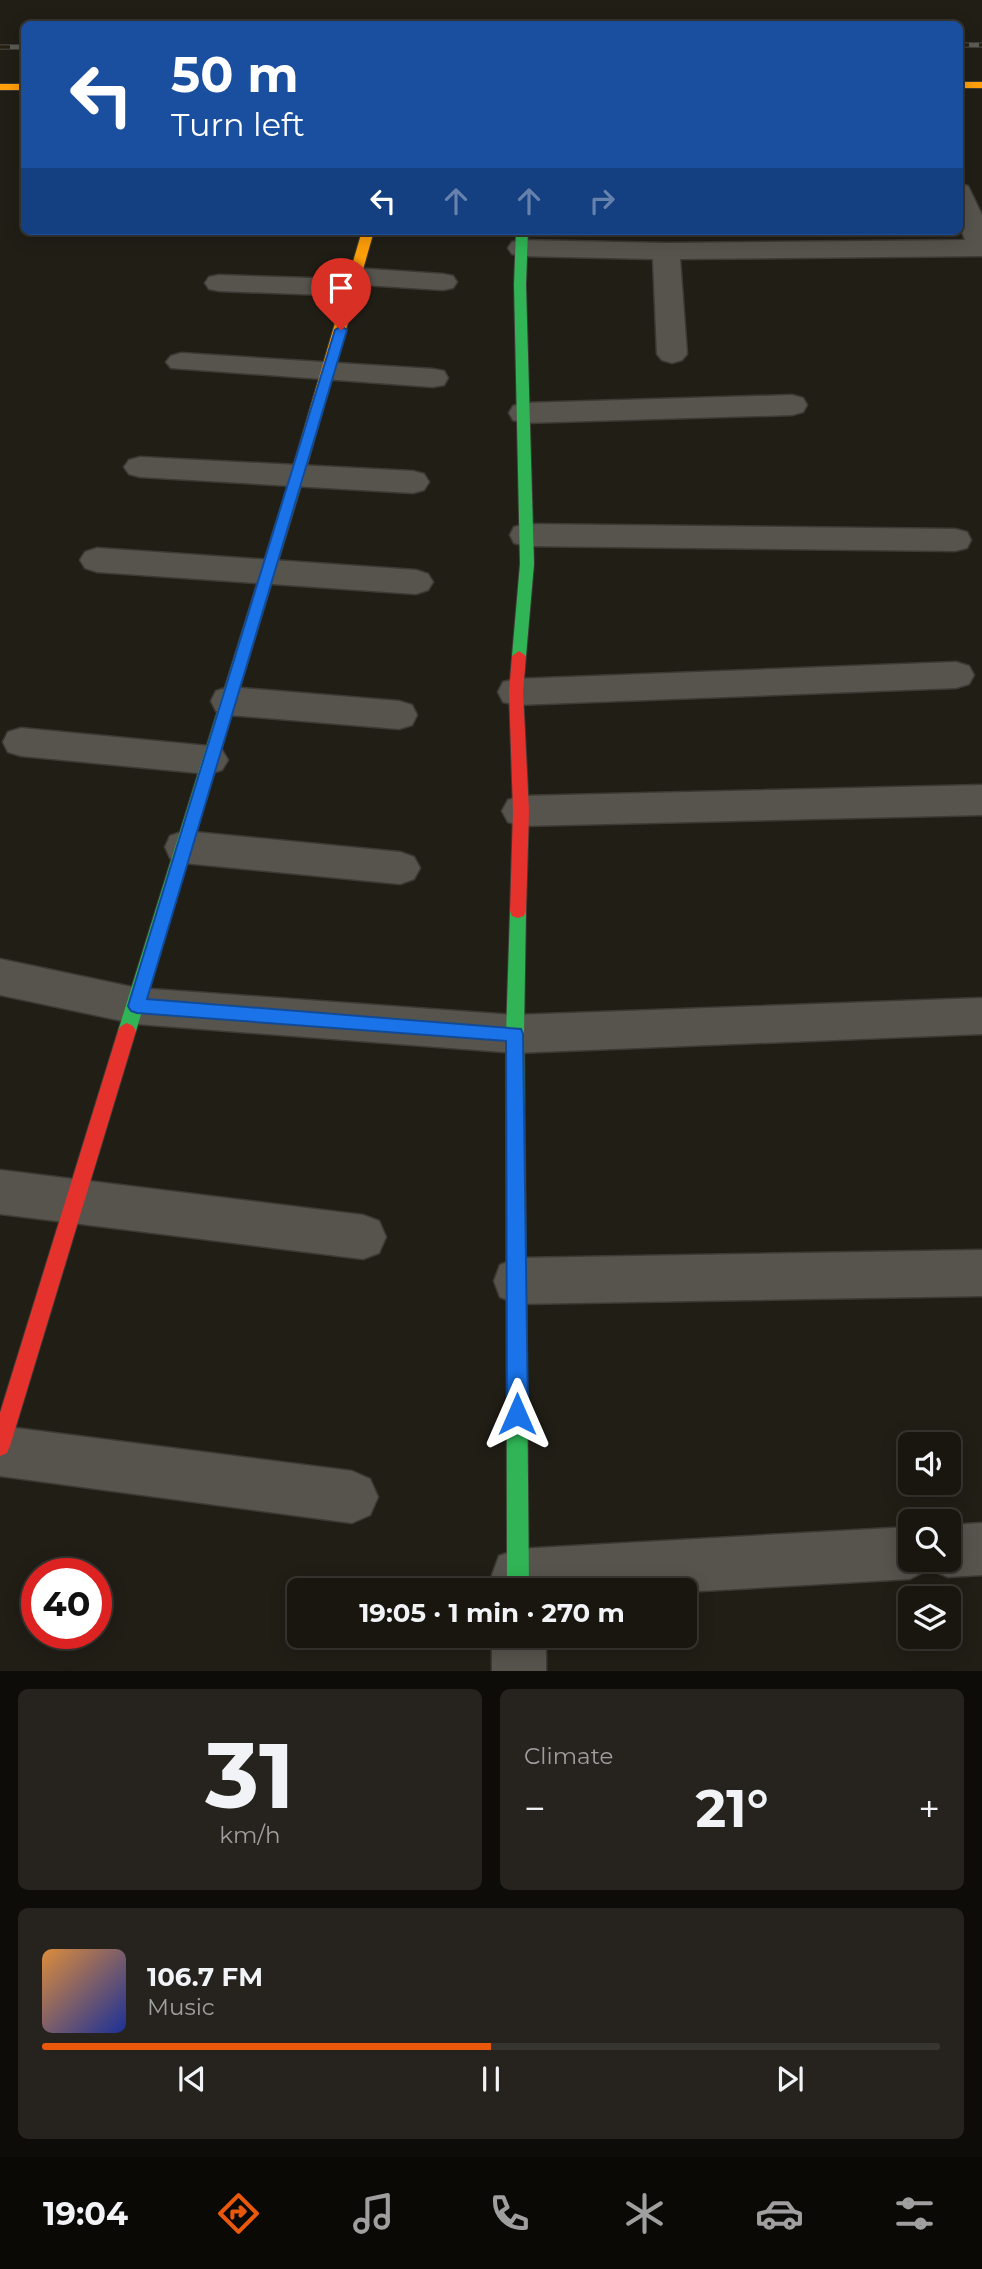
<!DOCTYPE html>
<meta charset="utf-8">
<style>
body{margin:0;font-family:Montserrat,sans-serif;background:#26231e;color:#f1f3f6;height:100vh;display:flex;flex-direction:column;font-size:26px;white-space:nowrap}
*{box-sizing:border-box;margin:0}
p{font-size:23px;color:#9f9f9f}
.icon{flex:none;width:38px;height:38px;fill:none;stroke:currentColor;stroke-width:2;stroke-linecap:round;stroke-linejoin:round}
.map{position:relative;height:1671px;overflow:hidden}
.panel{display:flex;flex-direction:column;gap:18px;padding:18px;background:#0e0c09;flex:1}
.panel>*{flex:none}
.banner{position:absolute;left:21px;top:21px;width:942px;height:214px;border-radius:10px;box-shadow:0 4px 18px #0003,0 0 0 2px #373530;background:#1a4fa0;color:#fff;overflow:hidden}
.fabs{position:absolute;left:898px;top:1432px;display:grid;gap:14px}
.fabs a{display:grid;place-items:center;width:63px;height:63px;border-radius:10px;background:#191610;box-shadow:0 4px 18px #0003,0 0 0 2px #373530;font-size:35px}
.speed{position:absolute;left:21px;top:1558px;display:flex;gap:14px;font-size:35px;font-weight:700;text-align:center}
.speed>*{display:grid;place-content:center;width:91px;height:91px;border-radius:50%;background:#191610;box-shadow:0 4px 18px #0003,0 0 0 2px #373530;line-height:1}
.speed .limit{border:10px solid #d22;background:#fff;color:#111}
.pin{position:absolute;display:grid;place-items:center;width:60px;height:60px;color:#fff;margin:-72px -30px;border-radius:50% 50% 50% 0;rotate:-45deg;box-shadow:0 0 7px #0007}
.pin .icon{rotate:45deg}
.me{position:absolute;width:77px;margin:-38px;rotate:0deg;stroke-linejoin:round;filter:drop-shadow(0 0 5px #0008)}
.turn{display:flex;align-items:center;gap:24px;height:147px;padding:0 35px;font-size:32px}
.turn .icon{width:91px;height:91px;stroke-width:2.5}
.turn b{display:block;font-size:49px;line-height:60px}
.lanes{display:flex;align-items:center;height:66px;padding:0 35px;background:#0003;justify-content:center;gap:35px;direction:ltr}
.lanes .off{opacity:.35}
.big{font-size:52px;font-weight:700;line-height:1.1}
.panel .widget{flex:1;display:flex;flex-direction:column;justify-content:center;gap:10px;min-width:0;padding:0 24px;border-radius:10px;background:#26231e}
.panel .dial{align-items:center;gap:0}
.dial b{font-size:91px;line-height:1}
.song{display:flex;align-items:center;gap:21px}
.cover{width:84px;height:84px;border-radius:10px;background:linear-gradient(135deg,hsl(30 70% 55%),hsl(230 70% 35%))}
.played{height:7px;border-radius:4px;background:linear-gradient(90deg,#ea580c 50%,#373530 50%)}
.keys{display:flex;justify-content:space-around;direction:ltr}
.heat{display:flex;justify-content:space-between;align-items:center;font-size:38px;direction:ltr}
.panel .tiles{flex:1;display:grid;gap:18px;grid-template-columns:1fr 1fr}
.widget:last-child{grid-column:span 2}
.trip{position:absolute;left:287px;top:1578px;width:410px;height:70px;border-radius:10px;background:#191610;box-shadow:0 4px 18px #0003,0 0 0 2px #373530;font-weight:700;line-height:70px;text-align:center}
.menu{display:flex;height:112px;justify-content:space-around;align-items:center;background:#0a0906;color:#9f9f9f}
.menu .icon{width:49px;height:49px}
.menu .current{color:#ea580c}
.menu b{font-size:32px;color:#f1f3f6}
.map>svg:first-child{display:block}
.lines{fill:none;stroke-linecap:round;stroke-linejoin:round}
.street-casing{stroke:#3d3a35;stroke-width:3}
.fast-casing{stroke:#3d3a35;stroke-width:2}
.slow-casing{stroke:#3d3a35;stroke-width:2}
.jam-casing{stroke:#3d3a35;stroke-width:2}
.street{fill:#57544e;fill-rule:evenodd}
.fast{fill:#30b455;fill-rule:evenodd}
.slow{fill:#ff9f0a;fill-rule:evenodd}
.jam{fill:#e5322d;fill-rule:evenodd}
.rail-casing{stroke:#5d5b56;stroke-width:5}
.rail{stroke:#252012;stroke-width:3.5;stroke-dasharray:10;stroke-linecap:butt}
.route{fill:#1a73e8;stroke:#114b97;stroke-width:2}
</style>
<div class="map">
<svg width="982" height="1671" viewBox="0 0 982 1671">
<rect width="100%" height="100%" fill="#211e16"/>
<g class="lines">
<g class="street-casing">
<path id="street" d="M959,184L968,186L982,215V256L680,259L687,354L682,360L672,363L662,360L657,354L653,259L522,256L512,254L508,248L512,242L522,240L666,243L965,240L959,224Z
M355,268L443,274L453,276L457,282L453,288L443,290L364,285L366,288L362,294L352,296L219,291L209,289L205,283L209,277L219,275L343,279L341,276L345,270Z
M181,353L433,369L444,371L448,378L444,385L433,387L171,368L166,362L171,356Z
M792,395L803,398L807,405L803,412L792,415L524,423L513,420L509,413L513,406L524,403Z
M140,457L413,471L424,474L429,482L424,490L413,493L140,477L129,474L124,467L129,460Z
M526,524L955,529L967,532L971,540L967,548L955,551L526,546L514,543L510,535L514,527Z
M97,548L416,570L428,574L433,582L428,590L416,594L97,572L85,568L80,560L85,552Z
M956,662L969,666L974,675L969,684L956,688L516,705L503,702L498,692L503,682L516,679Z
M229,687L399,701L412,705L417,715L412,725L399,729L229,715L216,711L211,701L216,691Z
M21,728L209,746L222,750L228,760L222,770L209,774L21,756L8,752L3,742L8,732Z
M982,785V815L521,826L508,822L502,811L508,800L521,796Z
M184,831L400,852L414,857L420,868L414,879L400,884L184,863L170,858L165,847L170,836Z
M0,959L137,988L515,1015L982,998V1034L515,1053L137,1024L0,995Z
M0,1170L363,1215L379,1221L386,1237L379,1253L363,1259L0,1214Z
M982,1250V1296L517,1304L500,1297L494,1281L500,1265L517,1258Z
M0,1426L352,1471L370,1479L378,1497L370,1515L352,1523L0,1476Z
M982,1523V1575L948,1577L929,1569L910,1579L684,1592L498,1591L492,1575L499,1556L518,1549L910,1527V1559H948V1525Z
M492,1636H546V1671H492Z"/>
</g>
<g class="fast-casing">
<path id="fast" d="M516,231H528L526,285L534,564L526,656L519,661L512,656L520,564L514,285Z
M296,476L303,480L136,1031L133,1036L127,1039L121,1036L118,1031L289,480Z
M518,904L524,906L526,911L524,1034L529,1591H507L506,1034L510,911L512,906Z"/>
</g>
<g class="slow-casing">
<path id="slow" d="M959,82H982V88H959Z
M0,84H24V90H0Z
M362,231H374L303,480L296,484L289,480Z"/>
</g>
<g class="jam-casing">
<path id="jam" d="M519,651L526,656L523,692L529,811L526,911L524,916L518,918L512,916L510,911L513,811L509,692L512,656Z
M127,1023L133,1026L136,1031L10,1446L7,1453L0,1456V1413L118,1031L121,1026Z"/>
</g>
<use href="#street" class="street"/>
<use href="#fast" class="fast"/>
<use href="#slow" class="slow"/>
<use href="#jam" class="jam"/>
<g class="rail-casing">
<path id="rail" d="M959,45H982
M0,47H24"/>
</g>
<use href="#rail" class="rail"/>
</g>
<path class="route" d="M341,326L347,330L147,999L521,1029L523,1034L528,1414L525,1422L517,1425L510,1422L507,1414L506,1041L137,1013L131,1011L128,1006L335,330Z"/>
</svg>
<div class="fabs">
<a><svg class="icon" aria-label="sound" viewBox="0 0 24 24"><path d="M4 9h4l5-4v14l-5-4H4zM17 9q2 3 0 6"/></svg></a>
<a><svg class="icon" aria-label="search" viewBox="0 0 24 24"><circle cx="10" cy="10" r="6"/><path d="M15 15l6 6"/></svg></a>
<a><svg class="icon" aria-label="layers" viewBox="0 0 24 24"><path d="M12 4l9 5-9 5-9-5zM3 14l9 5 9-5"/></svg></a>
</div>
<div class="speed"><div class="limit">40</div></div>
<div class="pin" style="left:341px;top:330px;background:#d93025"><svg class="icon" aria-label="arrive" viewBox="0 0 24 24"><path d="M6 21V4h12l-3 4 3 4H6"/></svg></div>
<svg class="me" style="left:517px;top:1414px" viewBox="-20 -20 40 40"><path d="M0-17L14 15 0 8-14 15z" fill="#1a73e8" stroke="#fff" stroke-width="4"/></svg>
<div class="trip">19:05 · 1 min · 270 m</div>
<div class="banner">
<div class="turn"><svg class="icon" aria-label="left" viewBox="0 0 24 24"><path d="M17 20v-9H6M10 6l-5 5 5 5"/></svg><div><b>50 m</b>Turn left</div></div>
<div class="lanes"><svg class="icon" aria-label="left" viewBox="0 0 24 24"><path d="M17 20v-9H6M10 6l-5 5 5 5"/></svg><svg class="icon off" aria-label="ahead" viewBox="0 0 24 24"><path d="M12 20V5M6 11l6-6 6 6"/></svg><svg class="icon off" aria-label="ahead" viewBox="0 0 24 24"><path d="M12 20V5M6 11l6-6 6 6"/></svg><svg class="icon off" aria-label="right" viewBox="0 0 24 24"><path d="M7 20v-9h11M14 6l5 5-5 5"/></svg></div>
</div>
</div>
<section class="panel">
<div class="tiles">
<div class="widget dial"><b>31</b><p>km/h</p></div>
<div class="widget"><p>Climate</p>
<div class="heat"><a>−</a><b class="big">21°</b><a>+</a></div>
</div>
<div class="widget">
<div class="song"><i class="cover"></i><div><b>106.7 FM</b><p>Music</p></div></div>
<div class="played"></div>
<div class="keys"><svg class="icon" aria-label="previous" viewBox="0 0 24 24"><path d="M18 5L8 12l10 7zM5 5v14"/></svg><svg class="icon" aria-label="pause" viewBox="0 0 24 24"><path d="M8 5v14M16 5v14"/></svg><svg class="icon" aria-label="next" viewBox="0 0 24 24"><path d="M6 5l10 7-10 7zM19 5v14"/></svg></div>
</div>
</div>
</section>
<nav class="menu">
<b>19:04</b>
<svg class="icon current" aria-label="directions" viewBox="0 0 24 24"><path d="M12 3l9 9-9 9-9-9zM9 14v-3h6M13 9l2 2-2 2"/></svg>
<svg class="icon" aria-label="music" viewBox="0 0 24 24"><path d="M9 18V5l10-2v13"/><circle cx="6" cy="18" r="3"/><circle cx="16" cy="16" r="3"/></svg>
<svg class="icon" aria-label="phone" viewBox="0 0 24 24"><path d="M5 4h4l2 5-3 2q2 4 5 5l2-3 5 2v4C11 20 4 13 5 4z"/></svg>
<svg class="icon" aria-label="climate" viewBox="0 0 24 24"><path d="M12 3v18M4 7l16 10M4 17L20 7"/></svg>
<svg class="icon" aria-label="car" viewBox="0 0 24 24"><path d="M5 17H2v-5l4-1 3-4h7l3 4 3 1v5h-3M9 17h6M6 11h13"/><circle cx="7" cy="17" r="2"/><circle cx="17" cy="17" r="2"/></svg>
<svg class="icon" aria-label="filters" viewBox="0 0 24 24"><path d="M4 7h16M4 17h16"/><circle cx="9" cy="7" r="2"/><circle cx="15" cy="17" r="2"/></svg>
</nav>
